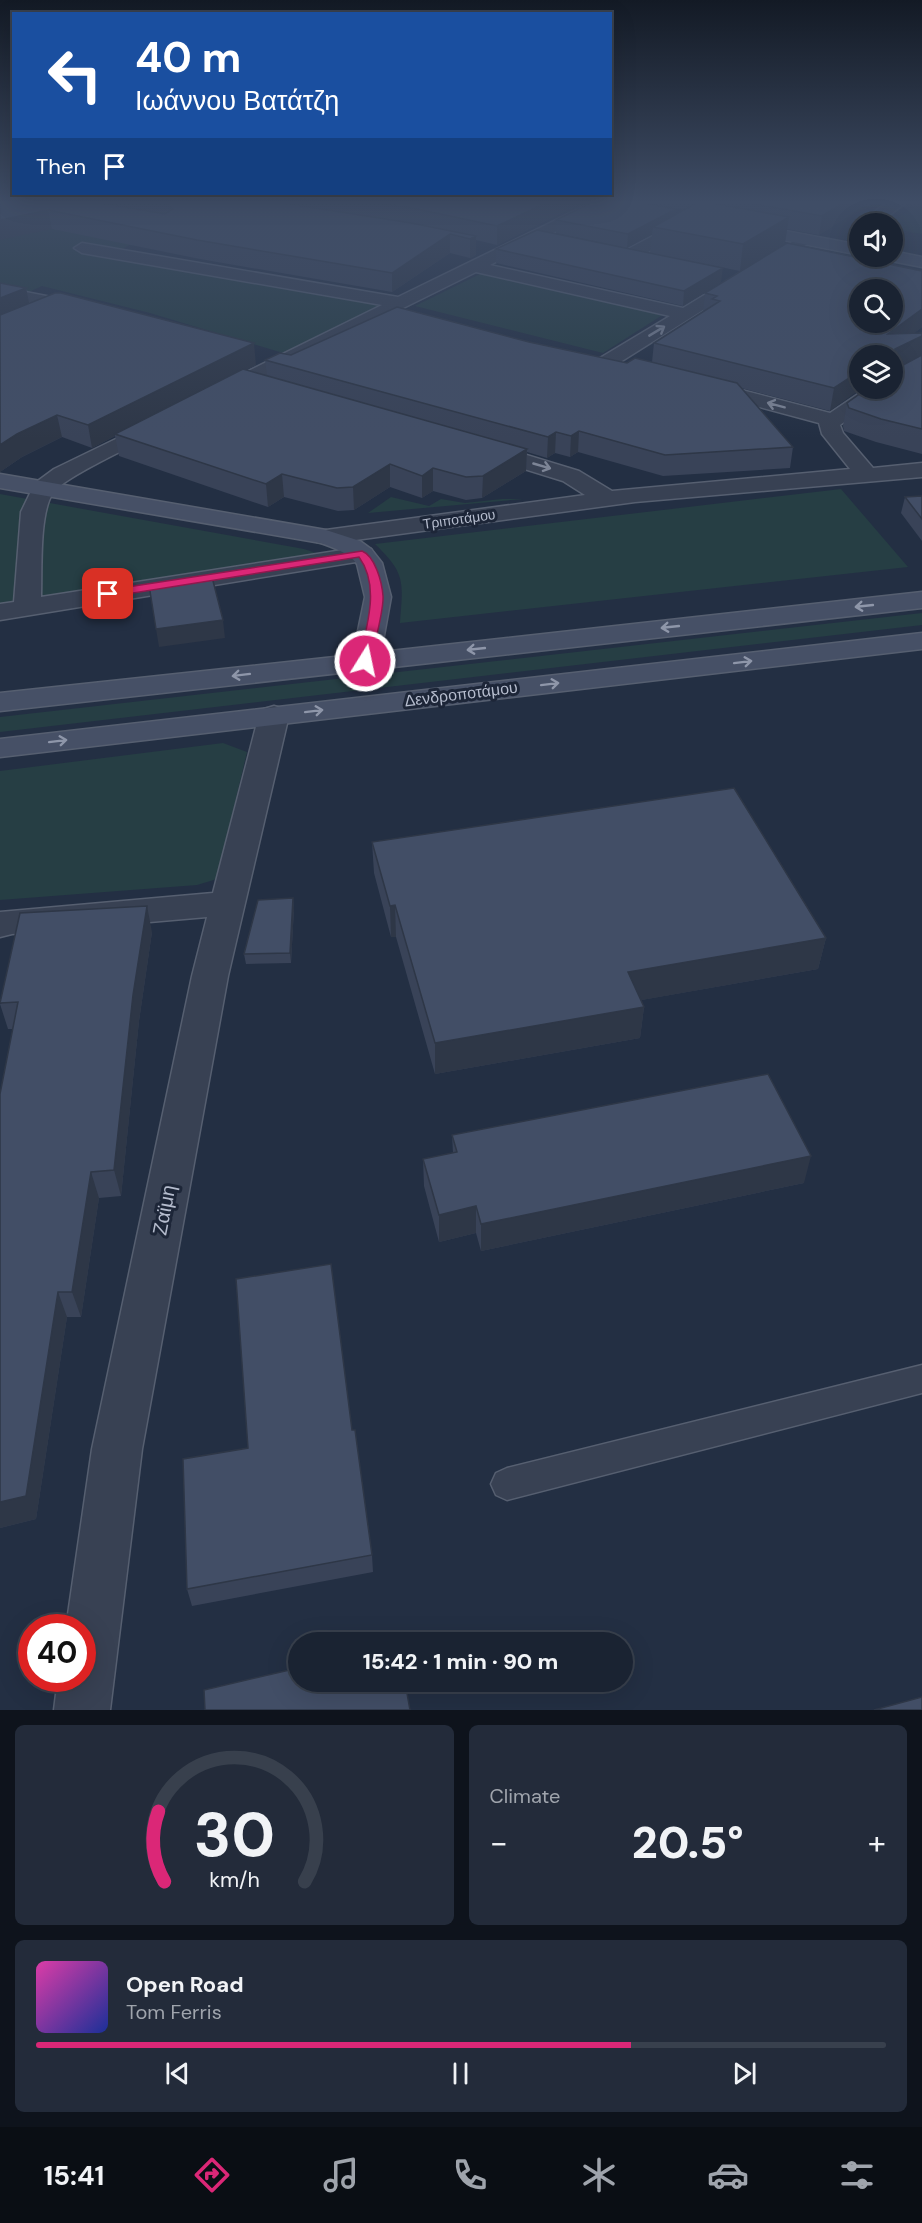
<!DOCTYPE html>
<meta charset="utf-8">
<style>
body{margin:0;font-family:"DM Sans",sans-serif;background:#232b3a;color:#f1f3f6;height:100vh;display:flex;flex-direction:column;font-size:22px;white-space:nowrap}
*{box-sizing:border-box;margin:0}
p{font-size:20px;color:#9fa4ac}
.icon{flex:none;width:33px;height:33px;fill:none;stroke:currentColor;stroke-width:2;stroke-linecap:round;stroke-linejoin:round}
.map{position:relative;height:1710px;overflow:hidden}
.side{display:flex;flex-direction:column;gap:15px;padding:15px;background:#0e131c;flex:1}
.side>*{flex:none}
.hud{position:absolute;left:12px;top:12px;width:600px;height:183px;border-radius:0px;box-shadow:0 6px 24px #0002,0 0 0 2px #38404d;background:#1a4fa0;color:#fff;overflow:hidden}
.controls{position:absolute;left:849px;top:213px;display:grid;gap:12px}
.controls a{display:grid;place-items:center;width:54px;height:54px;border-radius:50%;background:#1a2332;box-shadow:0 6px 24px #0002,0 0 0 2px #38404d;font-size:30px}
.speed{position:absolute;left:18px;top:1614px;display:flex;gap:12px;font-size:30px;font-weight:700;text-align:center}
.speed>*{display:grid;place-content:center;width:78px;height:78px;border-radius:50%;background:#1a2332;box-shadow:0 6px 24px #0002,0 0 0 2px #38404d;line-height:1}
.speed .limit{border:9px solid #d22;background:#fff;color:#111}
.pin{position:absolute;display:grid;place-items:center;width:51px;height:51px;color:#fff;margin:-26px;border-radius:12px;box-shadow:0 3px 9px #0006}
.me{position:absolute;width:66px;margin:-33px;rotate:10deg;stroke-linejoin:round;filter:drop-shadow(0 0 4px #0008)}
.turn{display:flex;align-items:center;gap:21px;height:126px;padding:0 24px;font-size:27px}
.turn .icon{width:78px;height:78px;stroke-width:2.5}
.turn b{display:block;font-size:42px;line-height:51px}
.then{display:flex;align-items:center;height:57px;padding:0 24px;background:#0003;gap:12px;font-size:22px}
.big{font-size:45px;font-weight:800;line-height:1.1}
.side .widget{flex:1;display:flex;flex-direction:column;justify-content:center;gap:9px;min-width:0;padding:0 21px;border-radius:9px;background:#232b3a}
.side .dial{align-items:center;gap:0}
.dial svg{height:156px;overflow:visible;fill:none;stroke:#38404d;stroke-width:7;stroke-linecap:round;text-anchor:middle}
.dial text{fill:#f1f3f6;stroke:none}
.song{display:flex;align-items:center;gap:18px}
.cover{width:72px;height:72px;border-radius:9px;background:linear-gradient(135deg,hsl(320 70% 55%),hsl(230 70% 35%))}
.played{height:6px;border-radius:3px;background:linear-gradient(90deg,#db2777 70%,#38404d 70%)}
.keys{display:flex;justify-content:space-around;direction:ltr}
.heat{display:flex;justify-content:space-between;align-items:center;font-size:33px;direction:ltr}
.side .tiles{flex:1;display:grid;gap:15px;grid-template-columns:1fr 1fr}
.widget:last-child{grid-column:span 2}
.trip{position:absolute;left:288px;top:1632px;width:345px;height:60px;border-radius:30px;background:#1a2332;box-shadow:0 6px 24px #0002,0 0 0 2px #38404d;font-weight:800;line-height:60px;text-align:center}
.tab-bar{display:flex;height:96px;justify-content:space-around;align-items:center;background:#0a0e14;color:#9fa4ac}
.tab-bar .icon{width:42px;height:42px}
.tab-bar .selected{color:#db2777}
.tab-bar b{font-size:27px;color:#f1f3f6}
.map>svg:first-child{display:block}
.green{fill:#263e44}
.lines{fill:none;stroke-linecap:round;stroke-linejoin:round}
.lane-casing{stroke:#565f70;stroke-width:3}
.street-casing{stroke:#565f70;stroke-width:3}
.secondary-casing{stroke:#565f70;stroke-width:3}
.lane{fill:#384153;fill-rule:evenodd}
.street{fill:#384153;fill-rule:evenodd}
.secondary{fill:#465066;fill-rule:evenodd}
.wall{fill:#394358}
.shaded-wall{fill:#2e3747}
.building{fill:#424e66;stroke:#2e3747;stroke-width:1.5;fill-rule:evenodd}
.oneway{stroke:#7d8596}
.oneway2{stroke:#8e96a9}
.route{fill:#db2777;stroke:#8e194d;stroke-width:1.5}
.labels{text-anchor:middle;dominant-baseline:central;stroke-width:6;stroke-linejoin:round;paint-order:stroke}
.far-street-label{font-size:14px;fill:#b5bccd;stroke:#1d2638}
.street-label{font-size:16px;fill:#b5bccd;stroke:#1d2638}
.near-street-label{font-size:20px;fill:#b5bccd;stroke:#1d2638}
</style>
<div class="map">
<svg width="922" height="1710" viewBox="0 0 922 1710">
<rect width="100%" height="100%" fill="#232f43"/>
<path class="green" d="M922,200V234L893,229L892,224H890Z
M76,220L148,235L111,255L385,304L283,353L150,313L42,286L29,292L0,286V239Z
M482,273L664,314L603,353L415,306Z
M841,489L908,567L400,623C403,581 406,574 375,544Z
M0,494L304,549L319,554L0,607Z
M391,497L429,506L441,499L465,503L502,499H523L368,513Z
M922,613V625L0,732V717Z
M223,743L247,752L217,879L197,885L0,900V771Z"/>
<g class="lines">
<g class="lane-casing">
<path id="lane" d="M922,1365V1393L507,1500L496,1495L491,1484L496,1473L507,1468Z"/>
</g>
<g class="street-casing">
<path id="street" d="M597,200L602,202L605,205L602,208L490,265L683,308L800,237L806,235L814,240L614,366H600L597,362L600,358L670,316L476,272L219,399L212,397L209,393L212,389L382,305L82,253L74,248L82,243L398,297Z
M891,200H909L878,224L860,225L861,221Z
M691,216L699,221L697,224L636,259H624L622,255L624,251Z
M0,287L82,303L88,304L91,308L88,312L82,313L0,297Z
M707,381L830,413L867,388H892L840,425L843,433L873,468L922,463V477L635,502L326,544L317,542L314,537L317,532L326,530L585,495L563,481L476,454L473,449L476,444L484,442L579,471L612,491L850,469L822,434L819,423L700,391L697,387L700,383Z
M157,419L165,420L168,425L165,430C144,440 62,478 53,493C39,513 42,571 41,597L362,547L371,549L374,554L371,559L362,561L0,620V604L14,602L21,512L35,483L54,469Z
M274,706L284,709L289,715L228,976L142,1449L110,1710H54L58,1678H82V1628H66L92,1449L192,976L207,917L12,934L0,937V912L213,893L259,715L264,709Z"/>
</g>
<g class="secondary-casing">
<path id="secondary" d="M743,223L860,245V255L737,231L735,228L737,225Z
M892,251L922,257V267L886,260L884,256H892Z
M0,474L326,530L360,541L371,549L382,563L391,597L381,652L922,592V608L0,711V693L353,655L365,597L357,564C348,552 334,548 321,543L0,488Z
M922,633V649L0,757V739Z"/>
</g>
<use href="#lane" class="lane"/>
<use href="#street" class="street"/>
<use href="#secondary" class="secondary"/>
</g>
<path class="wall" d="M0,200L88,201V200H587L497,245L476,240V255L470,258L450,253L392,292L200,259L52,229Z
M634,200H880L869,207L864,206L819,235L787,229L785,243L740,271L650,253L652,234L627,248L556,233V220L675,214L684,210Z
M908,200H922V207L907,204Z
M496,249L721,282L683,306L496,263Z
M922,271V327L914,333L922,355L893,370V371L922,355V454L876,442L844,431L843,426L847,403L892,388V356H860L830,411L741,388L793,447L790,468L663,476L578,452L570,457L555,453L547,458L527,452L526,471L482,498L466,500L433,491L422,498L390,487L354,510L338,511L284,497L268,507L119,456L115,436L92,448L62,437L22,457L0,472V283L26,288L29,303L256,365L245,370L267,376L265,360L291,355L529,342L627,363L652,362L654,343L703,311L705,293Z
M922,496V541L901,513L905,497Z
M372,842L826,938L818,969L641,1000L644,1007L640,1038L435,1074L396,937H391L374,873Z
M293,898L294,908L291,963L246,964L244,954Z
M152,932L139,1021L121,1196L99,1198L81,1317H67L36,1519L0,1528V1094L13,1029H8L0,1004Z
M452,1135L804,1183L481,1251L476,1233L439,1242L424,1186L423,1159L453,1153Z
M352,1430L372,1555L373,1572L192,1606L187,1589Z"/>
<path class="shaded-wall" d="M552,200H587L497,245V226Z
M848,200H865L864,206L819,235L822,216Z
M871,200H880L869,207Z
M676,209L675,222L653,227L652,234L627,248L628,234Z
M48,210L52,229L0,240V220Z
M789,217L785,243L740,271L743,244Z
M450,234V253L392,292V273Z
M476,236V255L470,258V239Z
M723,268L721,282L683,306L684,291Z
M26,288L30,308L0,321V298Z
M922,309V327L884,356L888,334Z
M922,336V355L893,370L895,349Z
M254,343L256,365L117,435L115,434V436L92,448L88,425Z
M860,371V388H862L830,411L834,388Z
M57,415L62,437L22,457L0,472V445L17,434Z
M579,431L578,452L570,457L571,436Z
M556,432L555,453L547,458L548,437Z
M527,449L526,471L482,498L483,476Z
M390,464V487L354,510L353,487Z
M433,468V491L422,498V476Z
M282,474L284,497L268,507L266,484Z
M223,620L225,638L159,647L156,629Z
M293,898L294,908L291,963L290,953Z
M395,905L396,937H391L390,906Z
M147,906L152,932L139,1021L121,1196L114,1170L133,995Z
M826,938L818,969L625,1003L628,972Z
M644,1007L640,1038L435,1074V1043Z
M811,1156L804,1183L481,1251V1224Z
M91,1172L99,1198L81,1317L72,1292Z
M476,1206V1233L439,1242V1215Z
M58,1292L67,1317L36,1519L0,1528V1502Z"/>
<path class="building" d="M0,200H84L165,214L173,209L166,204L144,200H264L411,223L476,236L470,239L450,234L392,273L197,240L48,210L0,220Z
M356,200H552L497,226L412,208Z
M597,200H626L676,209L628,234L556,220Z
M732,200H848L822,216Z
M700,201L789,217L743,244L653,227Z
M537,230L723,268L684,291L496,249Z
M787,243L922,271V309L888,334L922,333V336L895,349L894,364H892V356H860V371L834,388L654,343L720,301L712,299L717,296L705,293ZM860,290H892V322H860Z
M0,283L26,288L0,298Z
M55,293H61L254,343L88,425L57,415L17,434L0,445V315Z
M397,307L529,342L627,363L635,358L737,383L793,447L665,455L579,431L571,436L556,432L548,437L265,360L280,353L291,355Z
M922,355V429L881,419L849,408L847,403L868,388H892V371Z
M243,369L527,449L483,476L466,477L433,468L422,476L390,464L353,487L337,488L282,474L266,484L115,434Z
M922,496V519L905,497Z
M212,577L223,620L156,629L149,585Z
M734,788L826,938L628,972L644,1007L435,1043L395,905L390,906L372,842Z
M293,898L290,953L244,954L258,900Z
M147,906L133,995L114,1170L91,1172L72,1292H58L26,1496L0,1502V1094L18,1002L0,1003L20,913Z
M768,1074L811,1156L481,1224L476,1206L439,1215L423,1159L457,1152L452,1135Z
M331,1264L352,1430H355L372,1555L187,1589L183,1459L248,1448L236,1279Z
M298,1668V1682H405L410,1710H205L204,1690Z
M922,1697V1710H874Z"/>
<defs><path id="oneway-shaft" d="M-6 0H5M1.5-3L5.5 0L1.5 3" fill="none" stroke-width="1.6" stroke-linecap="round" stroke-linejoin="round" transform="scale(1.5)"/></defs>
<g class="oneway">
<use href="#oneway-shaft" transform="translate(657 331) rotate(-31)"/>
<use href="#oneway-shaft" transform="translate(776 405) rotate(-165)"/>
<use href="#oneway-shaft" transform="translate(542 466) rotate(16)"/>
</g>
<g class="oneway2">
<use href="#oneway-shaft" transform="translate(864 606) rotate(174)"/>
<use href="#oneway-shaft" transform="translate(670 627) rotate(174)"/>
<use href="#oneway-shaft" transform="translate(476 649) rotate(174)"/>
<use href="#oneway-shaft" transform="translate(743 662) rotate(-7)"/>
<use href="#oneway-shaft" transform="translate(241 675) rotate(173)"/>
<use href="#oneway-shaft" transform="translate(550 684) rotate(-7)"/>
<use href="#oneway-shaft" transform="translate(314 711) rotate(-7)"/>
<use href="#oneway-shaft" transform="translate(58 741) rotate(-7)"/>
</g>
<linearGradient id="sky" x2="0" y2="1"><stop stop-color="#131a25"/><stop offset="0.46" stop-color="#3f4d66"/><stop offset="1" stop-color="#3f4d66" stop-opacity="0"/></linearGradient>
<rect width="922" height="439" fill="url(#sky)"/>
<path class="route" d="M362,551C375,556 382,582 383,596C384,611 374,644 371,661L365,664L359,661C366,628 381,587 359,557L108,597L103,594L108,590Z"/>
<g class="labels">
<g class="far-street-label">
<text transform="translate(459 519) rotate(-8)">Τριποτάμου</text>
</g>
<g class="street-label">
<text transform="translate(461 694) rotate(-7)">Δενδροποτάμου</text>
</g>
<g class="near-street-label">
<text transform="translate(164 1210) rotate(-79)">Ζαϊμη</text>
</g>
</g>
</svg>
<div class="controls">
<a><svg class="icon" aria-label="sound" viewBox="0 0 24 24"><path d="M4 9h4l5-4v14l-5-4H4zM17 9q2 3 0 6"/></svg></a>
<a><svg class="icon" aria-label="search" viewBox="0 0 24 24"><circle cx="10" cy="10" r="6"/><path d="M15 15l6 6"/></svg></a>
<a><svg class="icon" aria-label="layers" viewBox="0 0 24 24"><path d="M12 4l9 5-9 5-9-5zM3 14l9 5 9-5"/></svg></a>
</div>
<div class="speed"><div class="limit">40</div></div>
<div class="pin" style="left:108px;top:594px;background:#d93025"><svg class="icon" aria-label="arrive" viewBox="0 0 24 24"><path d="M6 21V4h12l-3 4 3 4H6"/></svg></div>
<svg class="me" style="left:365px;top:661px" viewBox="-20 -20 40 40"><circle r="17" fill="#db2777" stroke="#fff" stroke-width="3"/><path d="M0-11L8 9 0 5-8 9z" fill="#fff"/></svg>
<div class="trip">15:42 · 1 min · 90 m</div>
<div class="hud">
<div class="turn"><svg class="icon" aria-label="left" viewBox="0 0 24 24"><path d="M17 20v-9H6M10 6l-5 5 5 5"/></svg><div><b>40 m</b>Ιωάννου Βατάτζη</div></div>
<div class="then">Then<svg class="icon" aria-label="arrive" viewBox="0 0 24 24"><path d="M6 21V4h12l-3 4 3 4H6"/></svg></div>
</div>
</div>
<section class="side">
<div class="tiles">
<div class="widget dial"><svg viewBox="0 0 100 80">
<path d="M14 69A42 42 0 1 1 86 69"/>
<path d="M14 69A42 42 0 0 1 11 33" stroke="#db2777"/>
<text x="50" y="56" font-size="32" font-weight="700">30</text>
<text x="50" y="72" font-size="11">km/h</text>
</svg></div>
<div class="widget"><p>Climate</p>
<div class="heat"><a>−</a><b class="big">20.5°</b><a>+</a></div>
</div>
<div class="widget">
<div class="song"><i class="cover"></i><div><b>Open Road</b><p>Tom Ferris</p></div></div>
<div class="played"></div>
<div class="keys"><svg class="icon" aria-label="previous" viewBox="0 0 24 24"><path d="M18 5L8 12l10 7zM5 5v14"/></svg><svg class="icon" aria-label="pause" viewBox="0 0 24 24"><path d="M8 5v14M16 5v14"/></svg><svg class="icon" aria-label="next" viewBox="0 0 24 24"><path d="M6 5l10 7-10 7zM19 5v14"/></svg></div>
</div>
</div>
</section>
<nav class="tab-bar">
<b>15:41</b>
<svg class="icon selected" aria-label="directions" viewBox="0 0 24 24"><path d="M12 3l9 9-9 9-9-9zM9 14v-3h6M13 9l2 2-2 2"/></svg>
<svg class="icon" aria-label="music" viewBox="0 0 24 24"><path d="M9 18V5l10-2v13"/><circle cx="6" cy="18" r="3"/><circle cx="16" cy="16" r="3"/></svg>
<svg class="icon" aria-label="phone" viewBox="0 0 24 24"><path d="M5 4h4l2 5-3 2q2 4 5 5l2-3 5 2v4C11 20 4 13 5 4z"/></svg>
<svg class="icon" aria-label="climate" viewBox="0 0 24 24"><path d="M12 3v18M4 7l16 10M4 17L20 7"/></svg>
<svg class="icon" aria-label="car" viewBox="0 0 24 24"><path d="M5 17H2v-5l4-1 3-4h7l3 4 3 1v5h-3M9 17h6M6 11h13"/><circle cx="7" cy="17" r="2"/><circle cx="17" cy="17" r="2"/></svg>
<svg class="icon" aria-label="filters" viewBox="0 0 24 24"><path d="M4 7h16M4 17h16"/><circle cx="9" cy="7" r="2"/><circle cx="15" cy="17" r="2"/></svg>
</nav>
